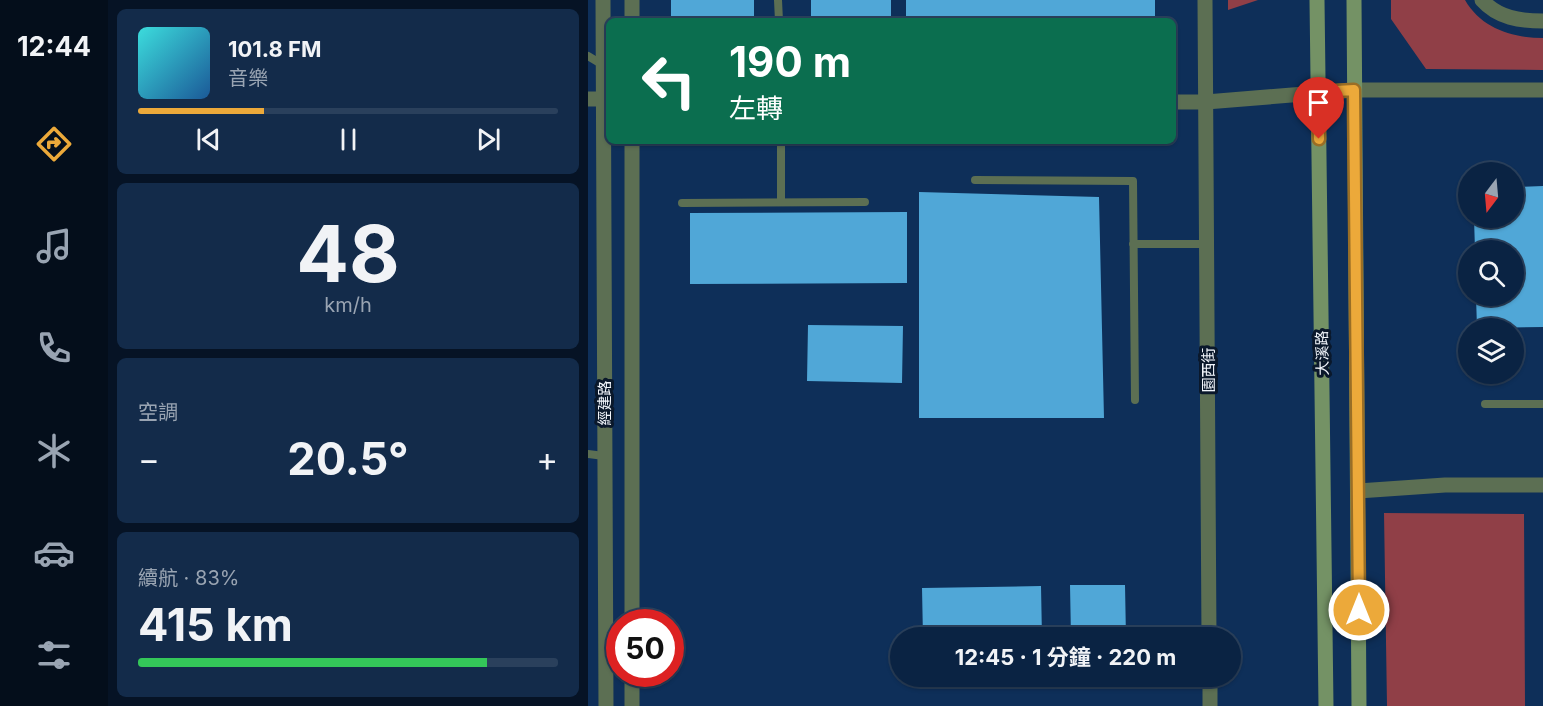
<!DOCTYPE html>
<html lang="zh-TW">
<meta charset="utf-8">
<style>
body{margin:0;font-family:Inter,"Noto Sans TC",sans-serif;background:#132b4a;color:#f1f3f6;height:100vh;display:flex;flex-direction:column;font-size:22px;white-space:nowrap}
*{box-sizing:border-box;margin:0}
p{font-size:20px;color:#99a4b2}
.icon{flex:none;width:33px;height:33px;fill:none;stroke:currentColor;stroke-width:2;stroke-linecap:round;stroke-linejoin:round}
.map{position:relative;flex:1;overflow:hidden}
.sheet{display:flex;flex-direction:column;gap:9px;padding:9px;background:#061325;width:480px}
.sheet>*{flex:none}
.guide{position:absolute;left:18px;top:18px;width:570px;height:126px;border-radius:9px;box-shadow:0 2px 4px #0004,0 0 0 2px #2a405c;background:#0b6e4f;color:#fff;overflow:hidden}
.needle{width:39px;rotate:196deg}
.buttons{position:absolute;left:870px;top:162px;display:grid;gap:12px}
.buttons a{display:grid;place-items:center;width:66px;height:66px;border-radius:50%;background:#0a2343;box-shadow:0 2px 4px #0004,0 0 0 2px #2a405c;font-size:30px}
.speed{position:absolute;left:18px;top:609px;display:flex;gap:12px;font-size:30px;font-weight:700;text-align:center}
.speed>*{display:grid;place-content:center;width:78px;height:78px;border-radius:50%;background:#0a2343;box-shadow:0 2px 4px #0004,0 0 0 2px #2a405c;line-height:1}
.speed .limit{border:9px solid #d22;background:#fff;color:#111}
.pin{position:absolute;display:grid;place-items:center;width:51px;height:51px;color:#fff;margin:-62px -26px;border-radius:50% 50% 50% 0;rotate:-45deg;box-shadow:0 0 6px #0007}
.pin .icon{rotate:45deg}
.me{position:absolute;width:66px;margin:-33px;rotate:0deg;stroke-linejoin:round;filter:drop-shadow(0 0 4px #0008)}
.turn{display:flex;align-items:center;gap:21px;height:126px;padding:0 24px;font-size:27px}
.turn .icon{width:78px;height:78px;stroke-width:2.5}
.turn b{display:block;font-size:42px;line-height:51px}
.big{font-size:45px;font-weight:700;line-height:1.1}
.sheet .tile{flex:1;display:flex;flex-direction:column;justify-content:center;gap:9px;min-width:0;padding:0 21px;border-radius:9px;background:#132b4a}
.sheet .dial{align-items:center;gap:0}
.dial b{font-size:78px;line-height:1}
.song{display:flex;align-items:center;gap:18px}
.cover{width:72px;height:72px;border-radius:9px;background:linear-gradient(135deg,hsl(180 70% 55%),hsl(210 70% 35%))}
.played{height:6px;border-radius:3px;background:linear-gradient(90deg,#eca93a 30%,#2a405c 30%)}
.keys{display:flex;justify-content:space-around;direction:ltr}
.heat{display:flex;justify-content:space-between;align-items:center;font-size:33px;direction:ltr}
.charge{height:9px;border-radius:4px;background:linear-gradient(90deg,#34c759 83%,#2a405c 0)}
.trip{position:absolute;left:302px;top:627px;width:351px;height:60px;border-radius:30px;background:#0a2343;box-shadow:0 2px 4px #0004,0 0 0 2px #2a405c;font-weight:700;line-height:60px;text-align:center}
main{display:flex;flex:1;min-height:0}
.tabs{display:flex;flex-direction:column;width:108px;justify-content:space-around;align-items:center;background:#040e1b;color:#99a4b2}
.tabs .icon{width:42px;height:42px}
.tabs .selected{color:#eca93a}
.tabs b{font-size:27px;color:#f1f3f6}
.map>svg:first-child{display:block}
.forest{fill:#903f47}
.building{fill:#50a7d7}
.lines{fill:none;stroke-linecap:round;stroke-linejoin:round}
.service{stroke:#5c6f53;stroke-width:8}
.minor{stroke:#5c6f53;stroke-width:15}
.secondary{stroke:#749265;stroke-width:15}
.route-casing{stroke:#996e26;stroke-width:15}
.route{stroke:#eca93a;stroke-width:10}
.labels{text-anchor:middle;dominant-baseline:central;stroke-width:6;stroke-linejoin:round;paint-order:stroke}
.street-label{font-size:15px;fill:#f1f5fb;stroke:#0a182b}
</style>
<main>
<nav class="tabs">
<b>12:44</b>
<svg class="icon selected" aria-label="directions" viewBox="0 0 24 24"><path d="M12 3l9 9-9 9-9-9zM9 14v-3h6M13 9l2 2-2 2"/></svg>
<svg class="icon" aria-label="music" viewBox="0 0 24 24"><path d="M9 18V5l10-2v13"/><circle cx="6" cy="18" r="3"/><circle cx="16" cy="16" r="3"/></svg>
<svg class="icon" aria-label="phone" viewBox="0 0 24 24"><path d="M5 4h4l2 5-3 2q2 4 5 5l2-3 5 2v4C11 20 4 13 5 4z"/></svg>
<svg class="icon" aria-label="climate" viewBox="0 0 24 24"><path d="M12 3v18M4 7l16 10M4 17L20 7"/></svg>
<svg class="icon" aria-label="car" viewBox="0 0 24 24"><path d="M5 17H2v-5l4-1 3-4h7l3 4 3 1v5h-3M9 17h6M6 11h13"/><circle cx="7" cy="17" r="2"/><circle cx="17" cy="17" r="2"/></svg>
<svg class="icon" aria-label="filters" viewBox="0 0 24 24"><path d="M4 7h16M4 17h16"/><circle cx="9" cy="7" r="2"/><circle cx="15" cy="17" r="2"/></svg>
</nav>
<section class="sheet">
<div class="tile">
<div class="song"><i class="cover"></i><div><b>101.8 FM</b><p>音樂</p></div></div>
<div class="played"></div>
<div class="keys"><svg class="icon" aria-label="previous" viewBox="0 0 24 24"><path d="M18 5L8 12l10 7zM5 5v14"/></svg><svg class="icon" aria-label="pause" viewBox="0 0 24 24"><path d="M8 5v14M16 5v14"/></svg><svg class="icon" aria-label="next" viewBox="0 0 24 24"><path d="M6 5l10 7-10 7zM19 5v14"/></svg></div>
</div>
<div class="tile dial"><b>48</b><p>km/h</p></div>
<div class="tile"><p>空調</p>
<div class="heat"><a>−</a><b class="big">20.5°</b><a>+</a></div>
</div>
<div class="tile"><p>續航 · 83%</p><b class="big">415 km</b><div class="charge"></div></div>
</section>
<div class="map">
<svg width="955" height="706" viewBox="0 0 955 706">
<rect width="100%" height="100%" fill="#0e2f59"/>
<path class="forest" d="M640,0H670L640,10Z
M803,0H877C893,28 924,38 955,38V70L838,69L803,19Z
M796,513L936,514L937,706H799Z"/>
<path class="building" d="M83,0H166V21H83Z
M223,0H303V21H223Z
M318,0H567V21H318Z
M955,186V327L889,328L888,296H926V250H887L886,218H926V187Z
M331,192L511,197L516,418H331Z
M319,212V283L102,284V213Z
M220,325L315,326L314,383L219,381Z
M482,585H537L538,638H483Z
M453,586L454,638H335L334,588Z
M335,676H539V686L336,689Z"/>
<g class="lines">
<path class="service" d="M190,0L191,21
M0,56L15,65
M193,141V202
M387,180L545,181L547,400
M94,203L277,202
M545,244H619
M897,404H955
M0,454L16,456"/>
<path class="minor" d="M15,0L18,706
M44,0V21
M617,0L621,638
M894,0C910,18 932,21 955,21
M0,99H21
M585,102H618L766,90H955
M770,491L857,485H955
M44,622V141
M622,676V706
M44,706V674"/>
<path class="secondary" d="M729,0L738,706
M766,0L771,706"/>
</g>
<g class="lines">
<g class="route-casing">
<path id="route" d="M731,139L730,92L766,90L771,610"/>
</g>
<use href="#route" class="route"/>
</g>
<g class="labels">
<g class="street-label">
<text transform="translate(734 353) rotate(-91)">大溪路</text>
<text transform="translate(620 370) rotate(-90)">園西街</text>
<text transform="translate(16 403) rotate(-90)">經建路</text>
</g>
</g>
</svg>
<div class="buttons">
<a><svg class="needle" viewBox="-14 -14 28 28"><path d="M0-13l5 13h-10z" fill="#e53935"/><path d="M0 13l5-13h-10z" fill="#99a4b2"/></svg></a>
<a><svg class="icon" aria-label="search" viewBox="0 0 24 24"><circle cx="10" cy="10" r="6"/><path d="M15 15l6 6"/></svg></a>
<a><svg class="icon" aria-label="layers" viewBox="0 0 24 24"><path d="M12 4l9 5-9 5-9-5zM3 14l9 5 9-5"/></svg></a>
</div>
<div class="speed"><div class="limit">50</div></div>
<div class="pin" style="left:731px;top:139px;background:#d93025"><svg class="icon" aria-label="arrive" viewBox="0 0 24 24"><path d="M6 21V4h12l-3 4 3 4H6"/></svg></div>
<svg class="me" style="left:771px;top:610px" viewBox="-20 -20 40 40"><circle r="17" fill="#eca93a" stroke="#fff" stroke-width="3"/><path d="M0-11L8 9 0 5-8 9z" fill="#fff"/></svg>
<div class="trip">12:45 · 1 分鐘 · 220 m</div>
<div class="guide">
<div class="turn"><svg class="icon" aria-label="left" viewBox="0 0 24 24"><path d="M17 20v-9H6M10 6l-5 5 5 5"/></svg><div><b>190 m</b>左轉</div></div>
</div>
</div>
</main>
